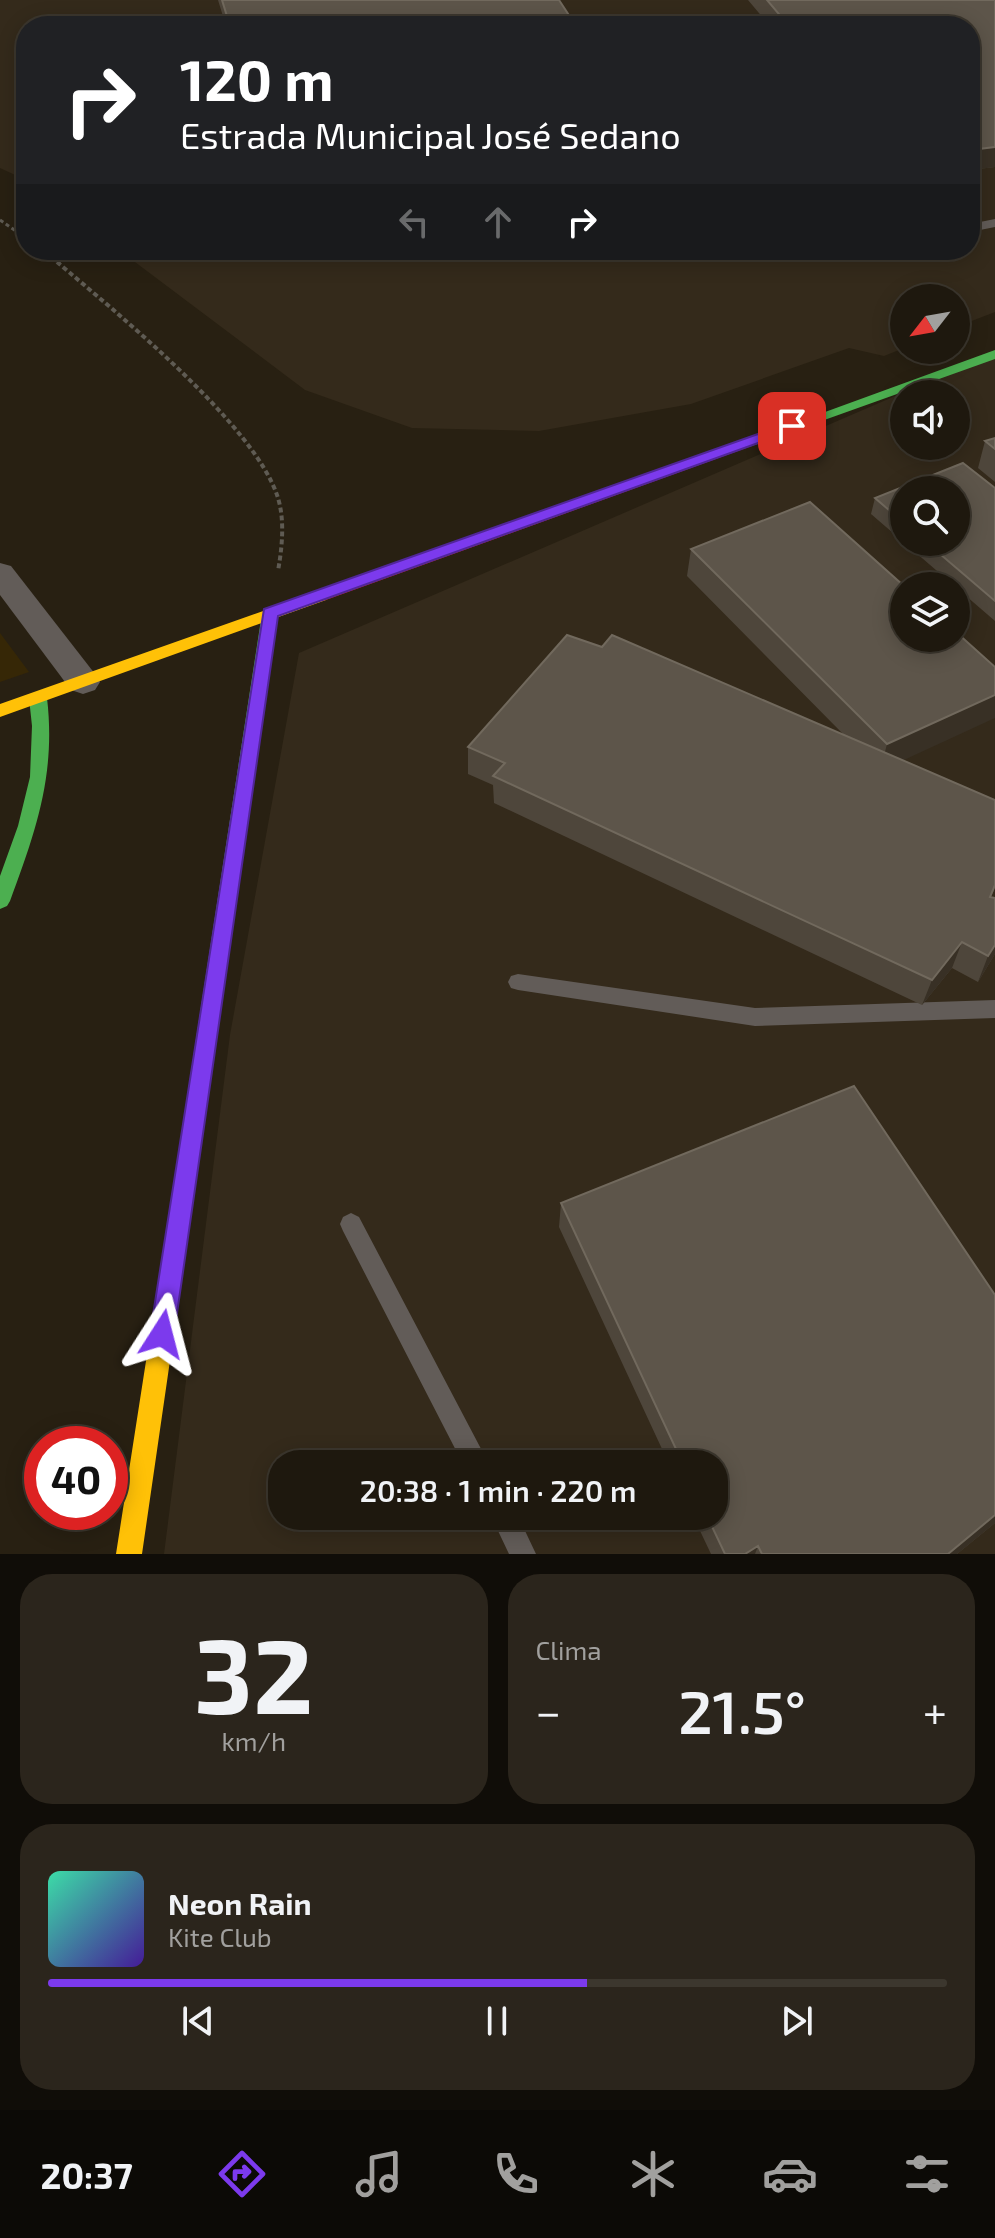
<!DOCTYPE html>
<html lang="pt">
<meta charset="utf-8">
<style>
body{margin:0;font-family:"Exo 2",sans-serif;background:#2b251c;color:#f1f3f6;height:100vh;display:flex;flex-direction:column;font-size:30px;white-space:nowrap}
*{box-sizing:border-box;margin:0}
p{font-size:26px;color:#a1a09e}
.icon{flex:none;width:44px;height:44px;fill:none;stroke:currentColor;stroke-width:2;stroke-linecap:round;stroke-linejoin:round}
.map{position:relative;height:1554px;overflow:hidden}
.side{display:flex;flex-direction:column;gap:20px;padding:20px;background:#100d08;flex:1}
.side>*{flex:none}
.banner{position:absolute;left:16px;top:16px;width:964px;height:244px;border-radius:32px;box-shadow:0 4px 20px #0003,0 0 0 2px #3c372e;background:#202124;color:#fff;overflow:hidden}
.needle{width:52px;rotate:239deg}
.tools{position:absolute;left:890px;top:284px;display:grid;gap:16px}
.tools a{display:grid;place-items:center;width:80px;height:80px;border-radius:50%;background:#1e180e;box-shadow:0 4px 20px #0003,0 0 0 2px #3c372e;font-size:40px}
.speed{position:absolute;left:24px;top:1426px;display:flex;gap:16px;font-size:40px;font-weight:700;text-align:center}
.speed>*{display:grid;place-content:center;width:104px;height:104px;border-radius:50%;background:#1e180e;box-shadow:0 4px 20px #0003,0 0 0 2px #3c372e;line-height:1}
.speed .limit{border:12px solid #d22;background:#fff;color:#111}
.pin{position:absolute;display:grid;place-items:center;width:68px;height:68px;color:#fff;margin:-34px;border-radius:16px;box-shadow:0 4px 12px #0006}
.me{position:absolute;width:88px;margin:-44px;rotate:9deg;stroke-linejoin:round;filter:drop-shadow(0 0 6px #0008)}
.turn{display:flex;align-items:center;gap:28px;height:168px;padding:0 32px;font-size:36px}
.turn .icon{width:104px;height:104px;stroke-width:2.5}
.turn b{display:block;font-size:56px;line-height:68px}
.lanes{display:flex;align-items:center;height:76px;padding:0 32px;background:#0003;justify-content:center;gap:40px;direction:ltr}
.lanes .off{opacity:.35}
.big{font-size:60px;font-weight:600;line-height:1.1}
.side .widget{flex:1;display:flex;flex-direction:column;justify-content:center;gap:12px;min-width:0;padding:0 28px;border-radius:32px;background:#2b251c}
.side .dial{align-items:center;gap:0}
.dial b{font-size:104px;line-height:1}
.song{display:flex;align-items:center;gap:24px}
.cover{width:96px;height:96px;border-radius:12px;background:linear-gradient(135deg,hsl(160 70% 55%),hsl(260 70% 35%))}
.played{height:8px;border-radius:4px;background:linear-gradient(90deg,#7c3aed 60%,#3c372e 60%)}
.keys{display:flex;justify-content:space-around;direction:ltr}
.heat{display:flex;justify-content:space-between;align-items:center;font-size:44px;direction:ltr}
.side .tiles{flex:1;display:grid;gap:20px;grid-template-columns:1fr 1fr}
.widget:last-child{grid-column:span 2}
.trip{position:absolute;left:268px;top:1450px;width:460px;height:80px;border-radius:32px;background:#1e180e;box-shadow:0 4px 20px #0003,0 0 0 2px #3c372e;font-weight:600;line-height:80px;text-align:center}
.dock{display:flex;height:128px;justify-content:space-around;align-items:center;background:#0c0a06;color:#a1a09e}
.dock .icon{width:56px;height:56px}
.dock .current{color:#7c3aed}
.dock b{font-size:36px;color:#f1f3f6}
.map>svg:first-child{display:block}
.industrial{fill:#342a1b;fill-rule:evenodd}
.built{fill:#362706}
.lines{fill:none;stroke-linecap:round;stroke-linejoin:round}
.path-far1{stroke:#5f5b53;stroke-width:3;stroke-dasharray:4 3;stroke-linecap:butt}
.path{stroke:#5f5b53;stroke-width:4;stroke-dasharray:5 3;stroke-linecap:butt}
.lane{fill:#625c58;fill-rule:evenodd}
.street{fill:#625c58;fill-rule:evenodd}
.fast{fill:#4caf50;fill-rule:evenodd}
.slow{fill:#ffc107;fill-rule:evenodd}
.jam{fill:#c62828;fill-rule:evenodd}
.wall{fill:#4e463b;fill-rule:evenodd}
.shaded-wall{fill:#383025}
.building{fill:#5d554a;stroke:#71695d;stroke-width:2}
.route{fill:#7c3aed;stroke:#51269a;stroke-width:2}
</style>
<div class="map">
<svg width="995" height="1554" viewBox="0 0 995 1554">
<rect width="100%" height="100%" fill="#282012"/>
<path class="industrial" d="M0,0H995V312L956,327V298H904V348L884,356L849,348L691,404L539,431L412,428L305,390L119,250H970V26H26V180L0,168Z
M995,353V1554H164L230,1035L299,653ZM904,394H956V446H904ZM904,490H956V542H904ZM904,586H956V638H904ZM282,1464H714V1516H282Z"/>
<path class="built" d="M0,633L29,672L0,682Z"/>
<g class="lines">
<path class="path-far1" d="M0,220L26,238
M42,250L60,264"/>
<path class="path" d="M57,262C117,313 256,426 278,498C285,521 282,548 278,571"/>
<path class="lane" d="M995,219V227L970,232V224Z
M848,250L836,255L830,251V250Z
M518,974L755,1008L995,1000V1018L755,1026L518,990L511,988L508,982L511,976Z
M351,1213L359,1217L489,1464H463L343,1231L340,1224L343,1217Z
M491,1516H518L536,1554H509Z"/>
<path class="street" d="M0,563L11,566L95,674L100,682L95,690L83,694L71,690L0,595Z"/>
<path class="fast" d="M995,350V359L749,447H739L737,444Z
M270,607L278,613L196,1181L193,1188L185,1191L177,1188L174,1181L262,613Z
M38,692L47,698C56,774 36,831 10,901L7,906L0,909V876L18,826L30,777L32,726L29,698Z"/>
<path class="slow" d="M320,591L328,596L326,600L0,717V704Z
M185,1171L193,1174L196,1181L142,1554H116L174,1181L177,1174Z"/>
<path class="jam" d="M744,440L749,441V447L326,600L320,601L312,596L314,592Z"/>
</g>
<path class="wall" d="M218,0H559L576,26H226Z
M748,0H995V167L970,170V26H770Z
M995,438V482L978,468L985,441Z
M963,463L995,488V621L871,514L875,498ZM904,490H956V542H904Z
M691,549L903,760L995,800V888L991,897L995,954L978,982L952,968L922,1005L494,803L493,785L468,774V747L844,735L687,576Z
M561,1203L995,1295V1523L957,1554H711L693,1516H714V1464H669L559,1227Z"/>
<path class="shaded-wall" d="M995,147V167L970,170V150Z
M296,250H364L297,258Z
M995,695V718L880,771L887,744Z
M962,942L952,968L922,1005L932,980Z
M995,945V954L978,982L988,956Z
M995,1515V1523L957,1554H948Z
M758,1546L755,1554H745Z"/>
<path class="building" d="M222,0H559L576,26H230Z
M767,0H995V147L970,150V26H789Z
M995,438V449L985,441Z
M963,463L995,488V601L926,542H956V490H904V523L875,498Z
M810,502L904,586V638H956V632L995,667V695L887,744L691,549Z
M567,635L602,647L612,635L995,800V885L990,897L995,898V945L988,956L962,942L932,980L493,776L505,763L468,747Z
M854,1086L995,1295V1515L948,1554H762L758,1546L745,1554H725L707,1516H714V1464H683L561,1203Z"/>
<path class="route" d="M792,422L799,426L797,429L278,616L174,1334L170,1343L162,1346L154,1343L150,1334L264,609Z"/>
</svg>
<div class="tools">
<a><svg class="needle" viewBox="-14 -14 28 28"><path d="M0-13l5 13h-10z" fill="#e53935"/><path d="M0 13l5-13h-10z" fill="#a1a09e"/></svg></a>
<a><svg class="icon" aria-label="sound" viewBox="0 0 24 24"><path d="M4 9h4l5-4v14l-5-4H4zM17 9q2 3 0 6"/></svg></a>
<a><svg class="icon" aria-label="search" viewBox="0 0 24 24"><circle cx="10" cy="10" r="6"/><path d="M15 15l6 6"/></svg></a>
<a><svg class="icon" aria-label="layers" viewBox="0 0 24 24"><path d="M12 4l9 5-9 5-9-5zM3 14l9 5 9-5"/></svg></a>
</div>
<div class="speed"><div class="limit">40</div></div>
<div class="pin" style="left:792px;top:426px;background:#d93025"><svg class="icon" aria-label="arrive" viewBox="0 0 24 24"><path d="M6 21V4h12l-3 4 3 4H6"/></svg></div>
<svg class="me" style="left:162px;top:1334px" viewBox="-20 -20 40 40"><path d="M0-17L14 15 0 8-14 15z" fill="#7c3aed" stroke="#fff" stroke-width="4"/></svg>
<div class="trip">20:38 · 1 min · 220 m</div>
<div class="banner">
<div class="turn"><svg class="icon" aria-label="right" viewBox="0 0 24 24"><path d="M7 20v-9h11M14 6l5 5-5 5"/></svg><div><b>120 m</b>Estrada Municipal José Sedano</div></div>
<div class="lanes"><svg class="icon off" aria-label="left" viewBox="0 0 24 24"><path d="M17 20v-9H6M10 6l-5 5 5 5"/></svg><svg class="icon off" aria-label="ahead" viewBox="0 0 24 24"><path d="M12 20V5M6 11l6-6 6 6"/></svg><svg class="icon" aria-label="right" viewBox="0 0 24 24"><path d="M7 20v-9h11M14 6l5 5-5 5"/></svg></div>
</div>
</div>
<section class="side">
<div class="tiles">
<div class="widget dial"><b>32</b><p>km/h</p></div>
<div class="widget"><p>Clima</p>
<div class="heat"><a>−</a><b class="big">21.5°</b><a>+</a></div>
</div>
<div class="widget">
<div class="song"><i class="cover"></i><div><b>Neon Rain</b><p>Kite Club</p></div></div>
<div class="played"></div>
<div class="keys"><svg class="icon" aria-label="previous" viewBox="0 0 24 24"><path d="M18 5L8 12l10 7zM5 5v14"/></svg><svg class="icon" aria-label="pause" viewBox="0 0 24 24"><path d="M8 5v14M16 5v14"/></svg><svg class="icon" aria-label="next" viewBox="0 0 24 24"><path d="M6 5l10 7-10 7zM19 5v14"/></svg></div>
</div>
</div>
</section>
<nav class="dock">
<b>20:37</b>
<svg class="icon current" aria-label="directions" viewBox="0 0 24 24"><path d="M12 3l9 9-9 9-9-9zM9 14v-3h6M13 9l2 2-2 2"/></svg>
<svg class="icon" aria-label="music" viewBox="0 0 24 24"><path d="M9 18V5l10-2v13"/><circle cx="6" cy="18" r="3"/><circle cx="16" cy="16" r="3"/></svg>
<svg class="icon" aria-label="phone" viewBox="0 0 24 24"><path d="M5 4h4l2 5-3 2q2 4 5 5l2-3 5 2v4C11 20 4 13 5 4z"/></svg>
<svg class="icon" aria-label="climate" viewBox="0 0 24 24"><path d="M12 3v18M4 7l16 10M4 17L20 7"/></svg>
<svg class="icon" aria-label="car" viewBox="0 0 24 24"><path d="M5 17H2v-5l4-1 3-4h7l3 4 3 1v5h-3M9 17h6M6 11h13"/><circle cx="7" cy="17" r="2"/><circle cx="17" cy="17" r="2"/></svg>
<svg class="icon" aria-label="filters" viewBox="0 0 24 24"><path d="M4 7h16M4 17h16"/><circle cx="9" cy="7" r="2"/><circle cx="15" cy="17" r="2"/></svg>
</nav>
